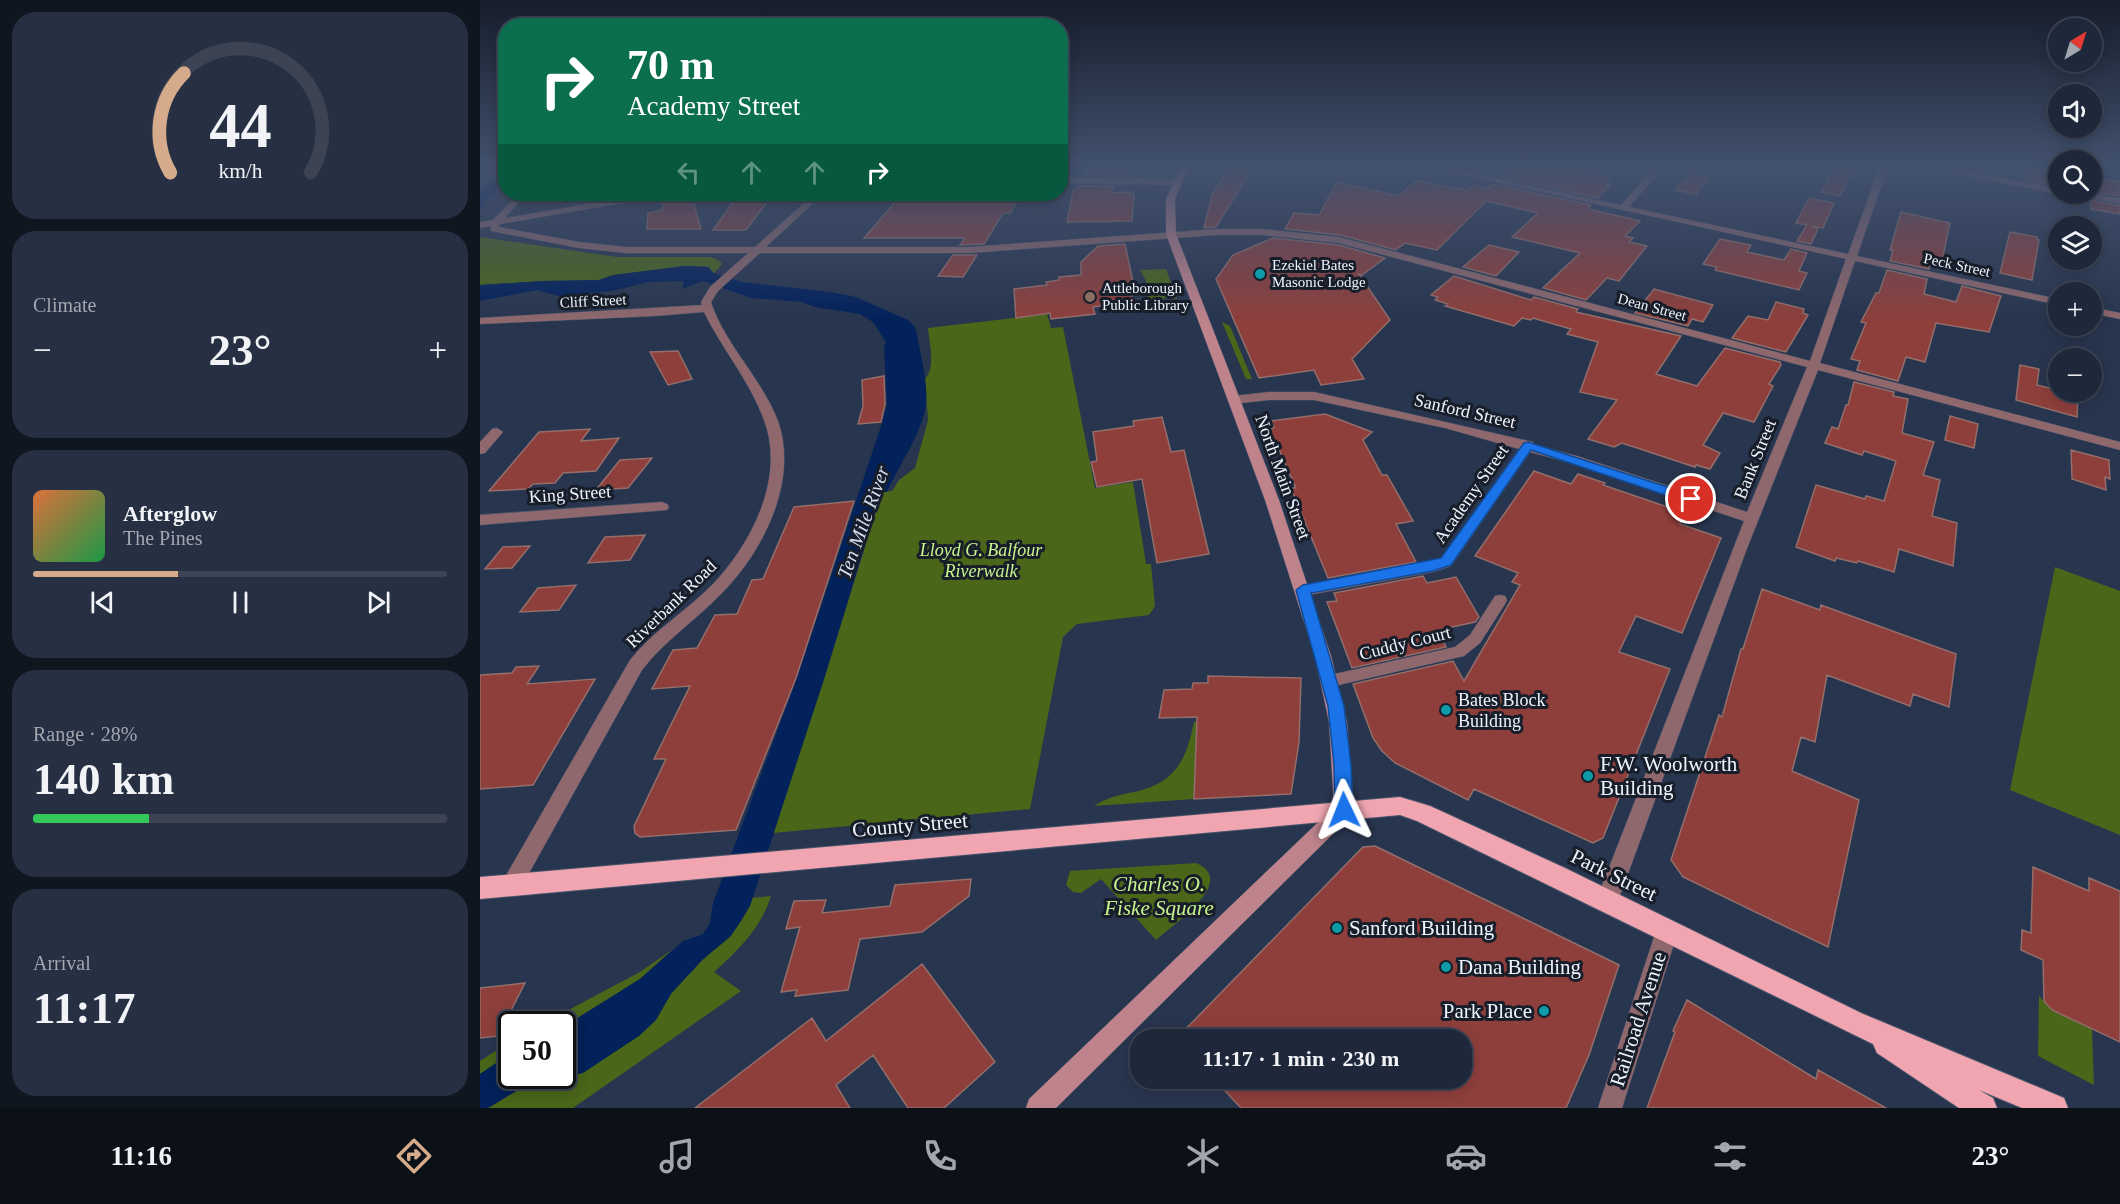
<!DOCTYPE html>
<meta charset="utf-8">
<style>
body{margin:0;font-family:Georgia,serif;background:#263042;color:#f1f3f6;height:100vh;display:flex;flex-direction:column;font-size:22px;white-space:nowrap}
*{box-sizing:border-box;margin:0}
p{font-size:20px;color:#a1a6af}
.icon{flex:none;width:33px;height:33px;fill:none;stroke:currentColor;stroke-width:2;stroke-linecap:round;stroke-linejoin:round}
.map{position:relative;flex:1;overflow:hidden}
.panel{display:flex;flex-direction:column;gap:12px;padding:12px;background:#101620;width:480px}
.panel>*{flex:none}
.banner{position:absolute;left:18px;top:18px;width:570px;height:183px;border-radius:24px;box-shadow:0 3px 15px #0003,0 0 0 2px #3c4454;background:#0b6e4f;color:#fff;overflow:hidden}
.needle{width:39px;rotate:38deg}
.controls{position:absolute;left:1568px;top:18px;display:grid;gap:12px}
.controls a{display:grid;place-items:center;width:54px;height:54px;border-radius:50%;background:#1e283a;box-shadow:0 3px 15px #0003,0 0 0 2px #3c4454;font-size:30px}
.speed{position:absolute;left:18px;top:1011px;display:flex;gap:12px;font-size:30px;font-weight:700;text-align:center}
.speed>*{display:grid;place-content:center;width:78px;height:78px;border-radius:50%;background:#1e283a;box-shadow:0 3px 15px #0003,0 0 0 2px #3c4454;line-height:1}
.speed .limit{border:3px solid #111;border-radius:9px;background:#fff;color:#111}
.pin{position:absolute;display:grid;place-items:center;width:51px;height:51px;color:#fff;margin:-26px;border:3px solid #fff;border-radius:50%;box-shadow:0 2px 6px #0007}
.me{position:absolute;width:66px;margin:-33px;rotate:358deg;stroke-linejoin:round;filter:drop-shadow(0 0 4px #0008)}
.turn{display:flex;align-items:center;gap:21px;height:126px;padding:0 30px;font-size:27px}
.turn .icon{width:78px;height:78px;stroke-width:2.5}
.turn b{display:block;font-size:42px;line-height:51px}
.lanes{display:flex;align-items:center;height:57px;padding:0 30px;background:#0003;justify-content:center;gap:30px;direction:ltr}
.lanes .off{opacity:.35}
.big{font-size:45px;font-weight:700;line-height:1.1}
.panel .tile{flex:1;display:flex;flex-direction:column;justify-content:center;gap:9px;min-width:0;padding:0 21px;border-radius:24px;background:#263042}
.panel .dial{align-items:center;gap:0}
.dial svg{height:156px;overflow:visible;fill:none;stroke:#3c4454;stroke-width:7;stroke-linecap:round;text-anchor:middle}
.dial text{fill:#f1f3f6;stroke:none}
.song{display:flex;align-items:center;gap:18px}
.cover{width:72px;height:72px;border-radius:9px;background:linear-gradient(135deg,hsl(20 70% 55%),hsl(140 70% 35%))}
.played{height:6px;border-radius:3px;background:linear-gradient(90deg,#d6ab8b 35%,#3c4454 35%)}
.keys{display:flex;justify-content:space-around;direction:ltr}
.heat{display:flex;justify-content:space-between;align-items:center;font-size:33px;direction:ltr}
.charge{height:9px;border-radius:4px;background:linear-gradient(90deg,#34c759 28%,#3c4454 0)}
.trip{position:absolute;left:650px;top:1029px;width:342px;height:60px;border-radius:24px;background:#1e283a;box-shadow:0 3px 15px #0003,0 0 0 2px #3c4454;font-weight:700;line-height:60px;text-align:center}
.tabs{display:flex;height:96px;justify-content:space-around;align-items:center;background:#0c1017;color:#a1a6af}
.tabs .icon{width:42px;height:42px}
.tabs .current{color:#d6ab8b}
.tabs b{font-size:27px;color:#f1f3f6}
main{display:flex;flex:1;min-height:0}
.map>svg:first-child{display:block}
.green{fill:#496619}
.water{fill:#03215a}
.building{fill:#8e3f3c;stroke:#936e6b;stroke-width:1.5}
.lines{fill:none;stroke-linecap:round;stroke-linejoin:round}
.pedestrian-casing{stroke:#48546a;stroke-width:1}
.minor-casing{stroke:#48546a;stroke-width:1}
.secondary-casing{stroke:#48546a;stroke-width:1}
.trunk-casing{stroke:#48546a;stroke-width:2}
.pedestrian{fill:#8e686d;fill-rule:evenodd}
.minor{fill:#8e686d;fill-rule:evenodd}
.secondary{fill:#bf838c;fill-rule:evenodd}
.trunk{fill:#f0a5b0;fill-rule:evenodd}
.route{fill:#1a73e8;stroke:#114b97;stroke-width:1.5}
.culture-dot{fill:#0f9aa8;stroke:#171d29;stroke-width:2}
.education-dot{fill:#8d6e63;stroke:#171d29;stroke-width:2}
.labels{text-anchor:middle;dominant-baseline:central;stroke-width:6;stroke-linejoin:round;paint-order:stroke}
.far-poi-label{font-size:15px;fill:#eef4fe;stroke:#171d29;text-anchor:start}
.far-street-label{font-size:15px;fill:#eef4fe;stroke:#171d29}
.street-label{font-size:18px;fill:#eef4fe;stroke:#171d29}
.park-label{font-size:18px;font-style:italic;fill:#c7f58e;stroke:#171d29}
.poi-label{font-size:18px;fill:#eef4fe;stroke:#171d29;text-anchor:start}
.water-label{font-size:20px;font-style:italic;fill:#d3def1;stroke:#171d29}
.near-poi-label{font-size:21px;fill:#eef4fe;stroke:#171d29;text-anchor:start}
.near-street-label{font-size:21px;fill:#eef4fe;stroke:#171d29}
.near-park-label{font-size:21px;font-style:italic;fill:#c7f58e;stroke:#171d29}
</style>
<main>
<section class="panel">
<div class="tile dial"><svg viewBox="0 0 100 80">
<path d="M14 69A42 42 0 1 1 86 69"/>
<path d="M14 69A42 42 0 0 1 21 18" stroke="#d6ab8b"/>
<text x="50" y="56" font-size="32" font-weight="700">44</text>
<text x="50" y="72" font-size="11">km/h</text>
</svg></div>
<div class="tile"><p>Climate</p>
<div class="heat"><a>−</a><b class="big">23°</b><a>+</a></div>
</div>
<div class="tile">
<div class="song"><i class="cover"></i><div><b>Afterglow</b><p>The Pines</p></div></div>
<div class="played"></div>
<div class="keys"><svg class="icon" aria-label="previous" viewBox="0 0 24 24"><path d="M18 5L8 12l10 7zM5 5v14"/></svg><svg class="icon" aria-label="pause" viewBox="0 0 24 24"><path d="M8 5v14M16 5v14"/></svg><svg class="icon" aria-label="next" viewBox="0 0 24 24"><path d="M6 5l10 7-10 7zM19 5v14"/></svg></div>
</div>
<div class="tile"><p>Range · 28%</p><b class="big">140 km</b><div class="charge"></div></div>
<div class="tile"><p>Arrival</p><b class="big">11:17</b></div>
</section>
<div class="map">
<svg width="1640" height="1108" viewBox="0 0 1640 1108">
<rect width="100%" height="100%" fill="#28354e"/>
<path class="green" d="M0,237L137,257H231L238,260L242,264L234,273L228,267L205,266L133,275L119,280L63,281L0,285Z
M686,269L697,299L684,298L683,300L664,302L670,294L665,279L660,270Z
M567,314L571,328L583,327L615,488L653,482L666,564H671L675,606L669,615L597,624L583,637L550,809L293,833L345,676L402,492L412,491L419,480L435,468L448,420L445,379C456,368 449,342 448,328Z
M742,322L750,326L772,379H766Z
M1575,567L1640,591V835L1530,790Z
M717,721L714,799L614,806C627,797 640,795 654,792C695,783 706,761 714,722Z
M716,863C759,881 692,925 676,940L621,879L601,893L593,892L586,885L590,871Z
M291,896C281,928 259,950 234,972L261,991L93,1108H8L46,1085L81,1078L212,972C232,946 263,934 271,898Z
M193,949L160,979L93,1021L83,1027L82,1024H62L160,972Z
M1559,996L1572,1010L1612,1029L1614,1085L1558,1056Z
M31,1041V1053L0,1074V1061Z"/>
<path class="water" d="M25,169V185L6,201L0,210V191Z
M205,266L229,267L233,273L262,282L350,292L376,297L428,320L434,326L437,333C440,356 448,379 446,403C443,432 419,465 407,492H401L345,676L270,906L251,936L221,961L191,994L176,1020L159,1036L103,1073L46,1085L8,1108H0V1074L31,1053L32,1076H82L83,1027L160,979L203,941L223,934L230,923L233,903L317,678L402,423L407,405L404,346L406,342L393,322L380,314L335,307L322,302L271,298L223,281L202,289L204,283L202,281L168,282L132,291L79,296L57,290L0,301V285L63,281L119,280L133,275Z"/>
<path class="building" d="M612,166H646L640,176L605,175Z
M750,166H774L736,227L724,228L732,195Z
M1035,166H1115L1107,173L1130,178L1126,185H1130L1118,198L1022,177Z
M1355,166H1374L1360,196L1341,192Z
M1547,166H1568L1569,184L1547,180Z
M1211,174L1230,178L1216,194L1195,190Z
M1620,178L1640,182V196L1611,192V179L1620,181Z
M937,181L988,190L994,185L1008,188L1013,184L1111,205L1108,209L1160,221L1145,236L1153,238L1149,242L1167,246L1139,281L1127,278L1106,300L1063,288L1100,253L1032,237L1058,213L1006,201L957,250L925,243L916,250L860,235L805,229L814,213L839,215L857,182L918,196Z
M598,186H634L630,193L650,192V194H654L652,221L587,222L593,191Z
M259,194H293L266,230H233Z
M422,194H542L530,213H523L504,244L480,245L485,238H384Z
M212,197L221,229H167L168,213L183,210L182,202Z
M1329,198L1354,203L1343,228L1332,226L1338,229L1331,244L1317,241L1327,225L1316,223Z
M1611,200L1640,206V214L1611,209Z
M1421,212L1470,223L1462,261L1452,258L1449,269L1410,261L1413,250H1410Z
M1530,232L1557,237V240H1559L1552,280L1520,273Z
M793,238L859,245L905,258L882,275L879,274L910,320L872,359L884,379L841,385L834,370L779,378L736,279L753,255Z
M1240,239L1271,245L1267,252L1304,260L1311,249L1327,253L1319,271L1327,273L1319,290L1235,270L1237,267L1223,264Z
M645,244L655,292L651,293L653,302L613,307L615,314L571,319L570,313L536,318L534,289L567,285L566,282L579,280V277L601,275V262L618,246Z
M1009,245L1039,252L1016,276L983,267Z
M473,255H497L483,277L458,276Z
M1407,270L1447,279L1444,294L1476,302L1482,286L1521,296L1509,332L1456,323L1445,362L1426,357L1418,381L1377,370L1380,361L1371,359L1386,323L1381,322L1396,293H1399Z
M974,276L1051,300L1054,297L1098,309L1096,312L1201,336L1176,374L1217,386L1245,348L1300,362L1301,365L1289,384L1293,386L1274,422L1243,413L1223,445L1240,453L1230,469L1216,465L1215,467L1142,443L1134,447L1108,439L1137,400L1100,392L1118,342L1087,334L1091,329L1053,318L1051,320L1042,318L1034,326L965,306L968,304L955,300L958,297L951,295Z
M1174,289L1233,305L1223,322L1212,319L1208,326L1155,313Z
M1296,302L1324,309L1323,313L1328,315L1306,352L1252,338L1268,316L1288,320Z
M198,351L212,379L188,385L170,352Z
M1540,365L1559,369L1557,385L1598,395L1597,417L1536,400Z
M404,376L405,404L401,422L378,424L383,406L382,380Z
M1374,382L1414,392L1413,396L1428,399L1422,433L1454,442L1443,475L1460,480L1452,516L1477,523L1473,566L1419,549L1414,572L1378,561L1377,563L1356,558L1355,561L1316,547L1336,485L1385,499L1386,496L1404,501L1416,461L1384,451L1382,455L1345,443L1352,427L1358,429L1366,405H1368Z
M845,414L892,432L883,440L902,475H907L933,521L916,524L936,562L848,578L811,488H816L798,447L792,445L787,432L794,427L791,421Z
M1470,416L1498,424L1494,448L1465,440Z
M682,417L691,452L704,450L729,554L677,563L662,479L617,487L611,462L617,461L613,432L654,426L653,421Z
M110,429L101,441L139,438L116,471L83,473L75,483L53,484L48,489L9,491L59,432Z
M1591,450L1629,460L1630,479L1625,477L1626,490L1592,479Z
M172,458L148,488L116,490L140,460Z
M1054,471L1091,484L1098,474L1125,483L1123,485L1205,513L1200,524L1241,538L1202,633L1156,616L1139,652L1190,669L1123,838L1113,843L994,789L988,800L915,763L902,751L893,738L873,684L973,661L984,681L1040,585L1032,582L1038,573L995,556Z
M374,501L316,678L256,830L160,837L155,833L154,826L186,759H174L210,686L172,689L193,650L217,648L235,615L257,614L272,580L283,579L314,507Z
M165,535L150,560L108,563L125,537Z
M50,546L32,568L5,569L23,547Z
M943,576L947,583L976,577L999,617L995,622L958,630L966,647L872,668L847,602L857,601L854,593Z
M96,585L79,610L40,612L58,588Z
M1282,589L1340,610L1341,605L1476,654L1469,707L1433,694L1430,706L1347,675L1335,742L1321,737L1312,771L1379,800L1348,947L1203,877L1191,860L1239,715L1242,717L1261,649H1263Z
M59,666L47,684L115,679L53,785L0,789V675L32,673L36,667Z
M728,676L821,678L819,742L811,794L714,799L717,717L679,718L684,690L712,689L713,683H728Z
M895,846L1139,965L1109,1055L1086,1108H761L733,1078H928L940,1089L948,1078H981V1040H695L883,847Z
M1553,867L1609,891V878L1640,891V1042L1572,1010L1564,1001L1563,960L1541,950L1542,930L1551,933Z
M491,879L489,896L442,932L380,939L368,990L315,996L317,990L301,992L320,927L306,929L314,901L346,900L342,913L410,906L415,885Z
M442,964L515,1062L464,1108H428L393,1055L356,1085L370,1108H215L332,1018L346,1041Z
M45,983L18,1036L0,1038V988Z
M1207,1000L1336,1079L1338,1070L1406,1108H1167L1195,1032L1193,1031Z"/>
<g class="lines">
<g class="pedestrian-casing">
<path id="pedestrian" d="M1020,595L1025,596L1027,600L1025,604L1000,643L984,656L850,687L845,685L842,681L845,677L850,675L975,647L990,635L1015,596Z"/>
</g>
<g class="minor-casing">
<path id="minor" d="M943,166H959L1141,205L1176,166H1185L1149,207L1368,254L1400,166H1408L1377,256L1578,299V305L1375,261L1340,363L1640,442V450L1338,370L1266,551L1138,901L1134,908L1127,911L1120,908L1116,901L1264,521L1087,462L1050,452L971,566L953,572L823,596L817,594L815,590L817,586L951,562L961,558L1039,449L965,428L834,400H789L753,404L747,400L753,396L789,392H834L1053,442L1054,445L1097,456L1267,512L1327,367L859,243L782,235H737L489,253H280L238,291L231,302C244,343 282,379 298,421C319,481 283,552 241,594C215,621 185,640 162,670L38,893L31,896L24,893L21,886L24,879L150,660C173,631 205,612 231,586C271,545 306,478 284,420C270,381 242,349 224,312L175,316L0,324V318L222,305L221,302L230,287L268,253H146L99,248L11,231L10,226L0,228V222L13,220L38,194H46L25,218L166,194H182L178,197L20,224L19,227L99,242L146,247H275L334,194H343L286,247H489L737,229H782L859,237L1330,361L1366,259Z
M1437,166H1456L1578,188V194Z
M580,177L695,179L699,182L695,185L580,183Z
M1591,194H1609L1640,198V204Z
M1611,307L1640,313V319L1611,313Z
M17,428L23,432L5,453L0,454V442L12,429Z
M182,502L187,504L189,507L187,510L0,525V515Z
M1187,920L1195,923L1198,931L1142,1108H1118L1176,931L1179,923Z"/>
</g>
<g class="secondary-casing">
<path id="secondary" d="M701,166H709L695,199L696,234L799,500L851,656L867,722L874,810L871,816L576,1108H546L549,1099L854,807L849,722L835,656L785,500L686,234V199Z"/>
</g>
<g class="trunk-casing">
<path id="trunk" d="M920,797L950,806L1085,868L1381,1013L1584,1098L1588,1108H1542L1499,1090L1513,1098L1517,1108H1479L1397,1053L1393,1044L937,821L920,815L0,899V877Z"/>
</g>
<use href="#pedestrian" class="pedestrian"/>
<use href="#minor" class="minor"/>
<use href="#secondary" class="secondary"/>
<use href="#trunk" class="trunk"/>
</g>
<linearGradient id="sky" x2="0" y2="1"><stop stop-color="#161d2b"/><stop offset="0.52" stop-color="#42516e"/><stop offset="1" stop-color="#42516e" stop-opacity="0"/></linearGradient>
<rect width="1640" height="321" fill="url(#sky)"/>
<path class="route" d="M1048,442L1215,496L1217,499L1215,502H1206L1051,450L971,565L953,571L831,593L864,706L871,765L873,810L870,816L864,818L857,816L855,810L854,765L848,706L816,590L823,585L961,558L1044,443Z"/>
<g class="culture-dot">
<circle cx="780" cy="274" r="6"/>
<circle cx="966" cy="710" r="6"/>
<circle cx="1108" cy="776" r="6"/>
<circle cx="857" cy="928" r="6"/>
<circle cx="966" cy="967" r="6"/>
<circle cx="1064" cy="1011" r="6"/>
</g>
<circle class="education-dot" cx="610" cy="297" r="6"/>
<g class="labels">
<g class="far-poi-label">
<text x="792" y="265">Ezekiel Bates<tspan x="792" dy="17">Masonic Lodge</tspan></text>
<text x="622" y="288">Attleborough<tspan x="622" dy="17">Public Library</tspan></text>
</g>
<g class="far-street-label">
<text transform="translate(1477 265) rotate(12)">Peck Street</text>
<text transform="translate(113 301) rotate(-3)">Cliff Street</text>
<text transform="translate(1172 307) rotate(15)">Dean Street</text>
</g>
<g class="street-label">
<text transform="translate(985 411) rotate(13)">Sanford Street</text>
<text transform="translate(1275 459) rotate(-68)">Bank Street</text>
<text transform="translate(803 477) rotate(70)">North Main Street</text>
<text transform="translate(90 494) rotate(-4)">King Street</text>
<text transform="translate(991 494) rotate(-55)">Academy Street</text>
<text transform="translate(191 604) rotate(-44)">Riverbank Road</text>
<text transform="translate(925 643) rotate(-14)">Cuddy Court</text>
</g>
<g class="park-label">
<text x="501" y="550">Lloyd G. Balfour<tspan x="501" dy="21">Riverwalk</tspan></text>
</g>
<g class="poi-label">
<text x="978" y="700">Bates Block<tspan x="978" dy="21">Building</tspan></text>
</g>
<g class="water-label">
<text transform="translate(383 522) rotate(-70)">Ten Mile River</text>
</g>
<g class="near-poi-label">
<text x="1120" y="764">F.W. Woolworth<tspan x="1120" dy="24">Building</tspan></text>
<text x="869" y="928">Sanford Building</text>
<text x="978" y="967">Dana Building</text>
<text x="1052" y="1011" text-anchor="end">Park Place</text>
</g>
<g class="near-street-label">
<text transform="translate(430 825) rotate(-5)">County Street</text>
<text transform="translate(1134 875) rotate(26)">Park Street</text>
<text transform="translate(1158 1019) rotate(-72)">Railroad Avenue</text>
</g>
<g class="near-park-label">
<text x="679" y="884">Charles O.<tspan x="679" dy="24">Fiske Square</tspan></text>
</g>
</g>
</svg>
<div class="controls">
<a><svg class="needle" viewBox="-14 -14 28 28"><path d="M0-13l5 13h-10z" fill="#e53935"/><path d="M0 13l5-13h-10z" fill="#a1a6af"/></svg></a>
<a><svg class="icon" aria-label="sound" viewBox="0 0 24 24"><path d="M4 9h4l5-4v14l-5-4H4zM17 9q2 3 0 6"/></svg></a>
<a><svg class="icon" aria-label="search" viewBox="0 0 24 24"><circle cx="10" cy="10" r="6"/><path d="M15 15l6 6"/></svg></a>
<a><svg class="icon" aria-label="layers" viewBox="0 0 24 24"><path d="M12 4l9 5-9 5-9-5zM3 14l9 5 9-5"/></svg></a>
<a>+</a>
<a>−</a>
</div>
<div class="speed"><div class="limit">50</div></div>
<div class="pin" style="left:1211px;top:499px;background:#d93025"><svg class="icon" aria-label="arrive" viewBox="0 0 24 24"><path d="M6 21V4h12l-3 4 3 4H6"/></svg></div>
<svg class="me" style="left:864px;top:810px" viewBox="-20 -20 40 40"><path d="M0-17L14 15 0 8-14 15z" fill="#1a73e8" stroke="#fff" stroke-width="4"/></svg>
<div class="trip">11:17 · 1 min · 230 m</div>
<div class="banner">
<div class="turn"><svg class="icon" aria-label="right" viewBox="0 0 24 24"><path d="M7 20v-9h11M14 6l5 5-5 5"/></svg><div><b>70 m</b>Academy Street</div></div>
<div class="lanes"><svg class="icon off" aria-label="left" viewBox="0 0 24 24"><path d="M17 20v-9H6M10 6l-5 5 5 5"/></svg><svg class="icon off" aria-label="ahead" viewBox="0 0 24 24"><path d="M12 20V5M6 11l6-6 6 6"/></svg><svg class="icon off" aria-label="ahead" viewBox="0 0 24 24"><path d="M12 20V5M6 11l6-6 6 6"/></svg><svg class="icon" aria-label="right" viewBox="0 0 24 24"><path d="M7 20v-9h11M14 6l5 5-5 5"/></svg></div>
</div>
</div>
</main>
<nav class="tabs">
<b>11:16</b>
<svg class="icon current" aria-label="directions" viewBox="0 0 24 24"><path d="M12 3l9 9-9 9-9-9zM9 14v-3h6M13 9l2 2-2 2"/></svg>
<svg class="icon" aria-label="music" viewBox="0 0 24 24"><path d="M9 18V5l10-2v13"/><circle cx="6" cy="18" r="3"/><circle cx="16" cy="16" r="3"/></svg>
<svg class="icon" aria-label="phone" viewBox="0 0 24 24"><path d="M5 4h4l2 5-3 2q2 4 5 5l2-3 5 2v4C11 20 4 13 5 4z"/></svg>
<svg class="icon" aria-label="climate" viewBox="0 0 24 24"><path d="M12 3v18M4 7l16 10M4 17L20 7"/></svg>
<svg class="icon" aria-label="car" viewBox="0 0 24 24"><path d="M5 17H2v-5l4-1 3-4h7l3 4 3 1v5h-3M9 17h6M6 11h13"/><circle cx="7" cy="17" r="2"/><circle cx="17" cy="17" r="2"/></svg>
<svg class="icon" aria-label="filters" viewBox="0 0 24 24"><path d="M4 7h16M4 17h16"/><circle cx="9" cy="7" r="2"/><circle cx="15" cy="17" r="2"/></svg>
<b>23°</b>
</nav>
